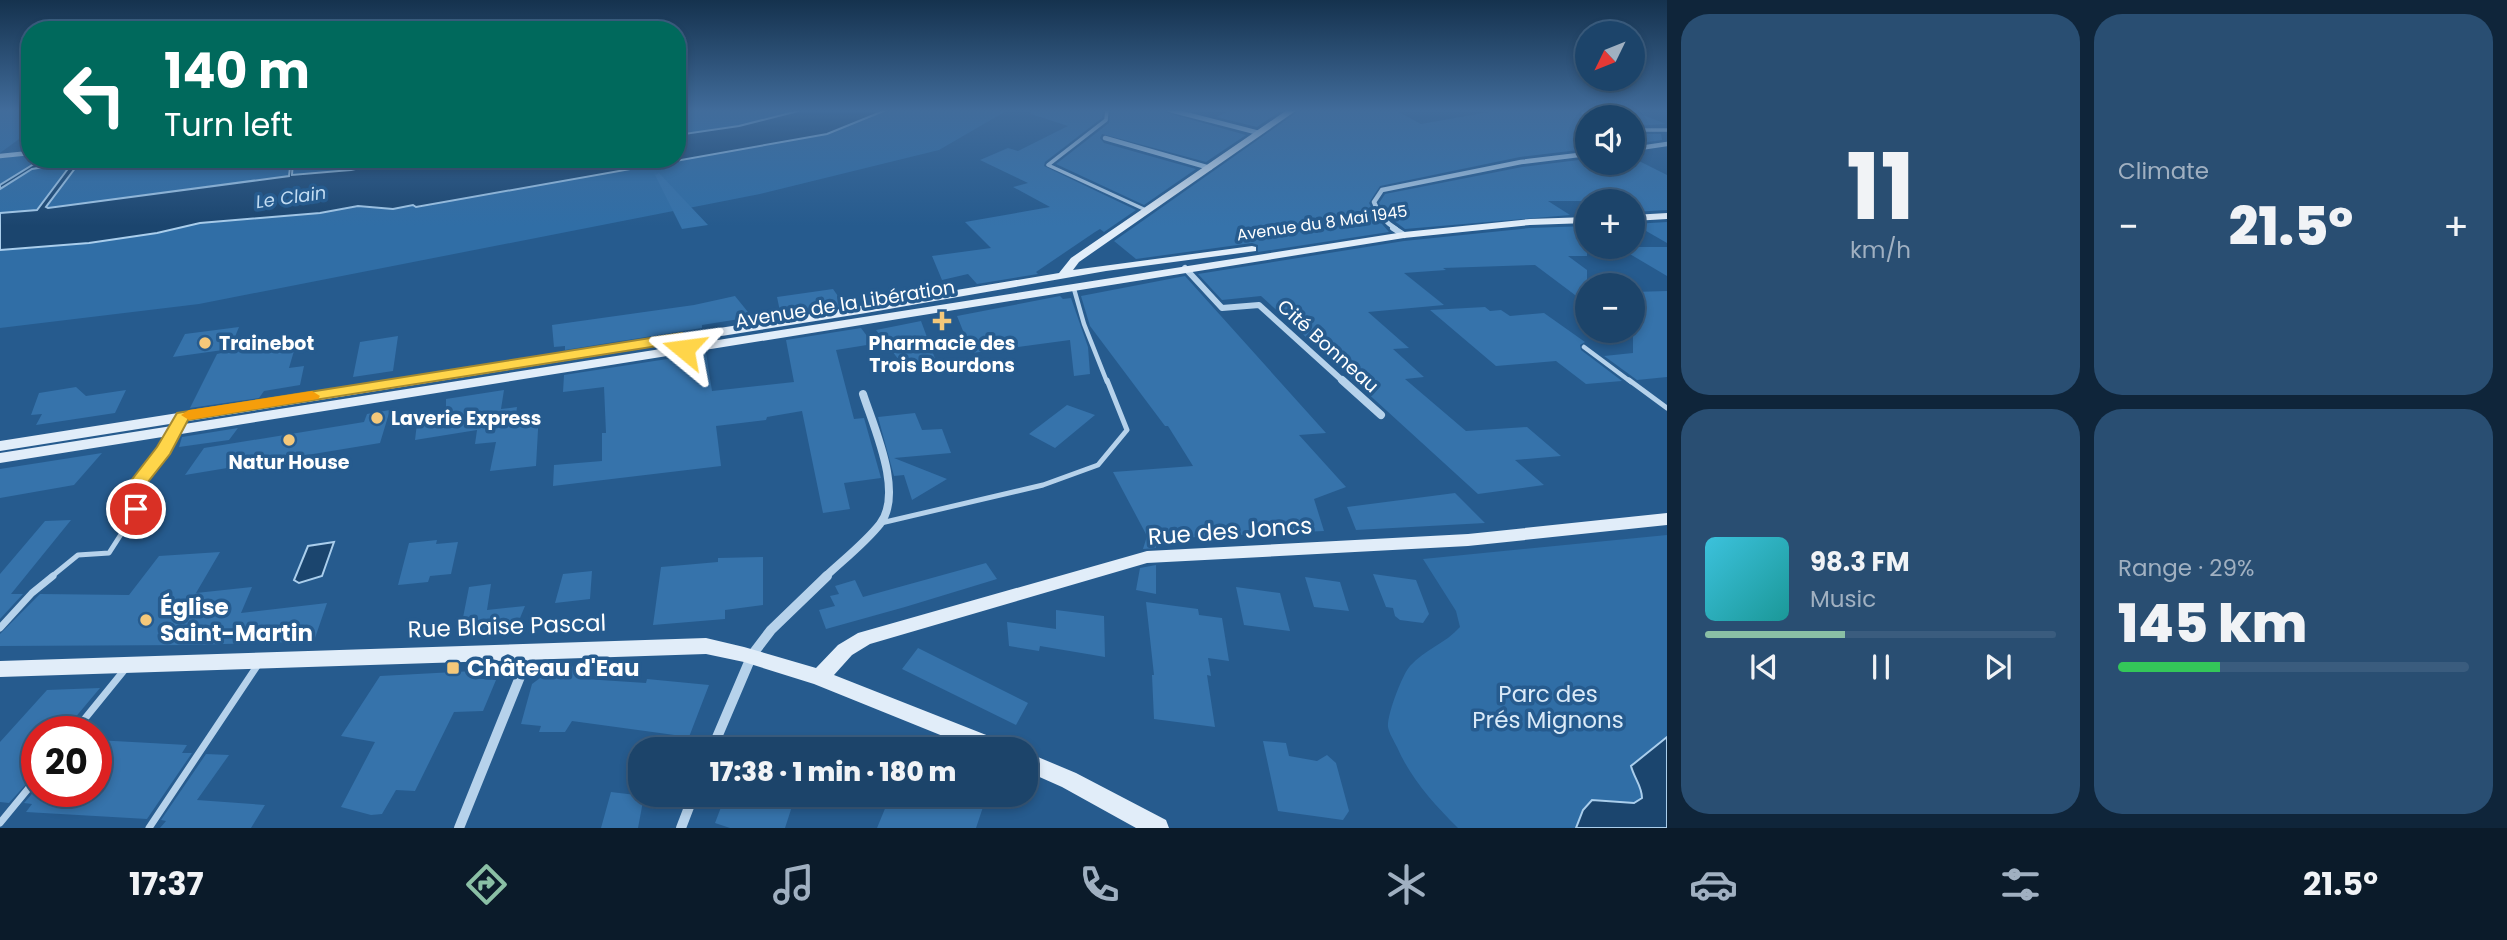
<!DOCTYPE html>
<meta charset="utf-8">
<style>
body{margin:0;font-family:Poppins,sans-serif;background:#294e72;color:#f1f3f6;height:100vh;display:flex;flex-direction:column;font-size:26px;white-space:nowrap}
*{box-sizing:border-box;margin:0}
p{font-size:23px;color:#a0b0c1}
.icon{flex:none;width:38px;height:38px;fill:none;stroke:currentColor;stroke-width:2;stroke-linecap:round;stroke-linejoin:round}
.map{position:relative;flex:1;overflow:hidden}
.side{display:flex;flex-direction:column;gap:14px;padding:14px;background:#0f253a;width:840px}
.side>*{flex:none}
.top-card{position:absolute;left:21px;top:21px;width:665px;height:147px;border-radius:28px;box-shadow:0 4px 10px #0003,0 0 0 2px #3a5c7e;background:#00695c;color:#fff;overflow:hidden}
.needle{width:46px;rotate:227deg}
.controls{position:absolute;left:1575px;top:21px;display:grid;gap:14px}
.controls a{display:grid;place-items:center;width:70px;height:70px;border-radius:50%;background:#1c446a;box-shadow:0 4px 10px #0003,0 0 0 2px #3a5c7e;font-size:35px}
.speed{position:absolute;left:21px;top:716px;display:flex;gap:14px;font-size:35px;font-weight:700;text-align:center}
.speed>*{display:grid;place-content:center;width:91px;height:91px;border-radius:50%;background:#1c446a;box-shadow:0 4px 10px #0003,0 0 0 2px #3a5c7e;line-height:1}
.speed .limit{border:10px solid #d22;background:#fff;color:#111}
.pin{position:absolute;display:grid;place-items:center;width:60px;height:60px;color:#fff;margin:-30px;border:4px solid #fff;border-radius:50%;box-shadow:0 2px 7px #0007}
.me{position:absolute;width:77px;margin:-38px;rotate:286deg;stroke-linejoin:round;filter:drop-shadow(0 0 5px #0008)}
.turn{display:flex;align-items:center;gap:24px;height:147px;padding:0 28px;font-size:32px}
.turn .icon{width:91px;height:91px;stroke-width:2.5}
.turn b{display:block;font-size:49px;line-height:60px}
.big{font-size:52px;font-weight:800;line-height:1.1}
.side .tile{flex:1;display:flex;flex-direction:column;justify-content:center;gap:10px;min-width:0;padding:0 24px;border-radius:28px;background:#294e72}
.side .dial{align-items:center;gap:0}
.dial b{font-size:91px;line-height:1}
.song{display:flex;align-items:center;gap:21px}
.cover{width:84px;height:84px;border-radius:10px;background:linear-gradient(135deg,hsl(190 70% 55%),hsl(180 70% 35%))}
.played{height:7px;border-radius:4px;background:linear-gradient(90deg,#8abfa5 40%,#3a5c7e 40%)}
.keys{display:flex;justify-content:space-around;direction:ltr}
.heat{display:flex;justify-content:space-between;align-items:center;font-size:38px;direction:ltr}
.charge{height:10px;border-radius:5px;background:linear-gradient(90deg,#34c759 29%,#3a5c7e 0)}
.side .tiles{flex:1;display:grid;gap:14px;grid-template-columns:repeat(2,1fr)}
.trip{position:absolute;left:628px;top:737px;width:410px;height:70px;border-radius:28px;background:#1c446a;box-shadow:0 4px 10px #0003,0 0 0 2px #3a5c7e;font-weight:800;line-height:70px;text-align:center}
.tab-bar{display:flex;height:112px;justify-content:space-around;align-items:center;background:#0b1b2a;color:#a0b0c1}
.tab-bar .icon{width:49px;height:49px}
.tab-bar .current{color:#8abfa5}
.tab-bar b{font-size:32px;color:#f1f3f6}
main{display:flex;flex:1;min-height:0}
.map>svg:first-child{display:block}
.green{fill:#306ea6}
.water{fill:#1b456e;stroke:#aaceec;stroke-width:2}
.building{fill:#3673ab}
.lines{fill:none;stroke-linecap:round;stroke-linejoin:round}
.lane-far3{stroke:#b6d2eb;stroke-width:3.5}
.lane-far2{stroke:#b6d2eb;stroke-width:4.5}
.lane-far1{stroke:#b6d2eb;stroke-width:5}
.lane{stroke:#b6d2eb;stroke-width:7}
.street-far3{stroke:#b6d2eb;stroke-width:4.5}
.street-far2{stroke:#b6d2eb;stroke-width:6}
.street-far1{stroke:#b6d2eb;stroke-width:8}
.street{stroke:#b6d2eb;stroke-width:10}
.secondary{fill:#e1edf9;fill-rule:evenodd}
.route{fill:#ffd54a;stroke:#a68a30;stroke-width:2}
.slow{fill:#f59e0b}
.poi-dot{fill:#f4c87a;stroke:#265b8e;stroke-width:2.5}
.labels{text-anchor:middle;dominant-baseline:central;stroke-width:7;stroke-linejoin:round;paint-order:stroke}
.far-street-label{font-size:16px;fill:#fff;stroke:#265b8e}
.far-water-label{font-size:18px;font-style:italic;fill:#c2dcf2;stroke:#265b8e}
.street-label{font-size:19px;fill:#fff;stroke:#265b8e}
.poi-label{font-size:19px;font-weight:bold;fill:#fff;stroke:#265b8e;text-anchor:start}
.near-street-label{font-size:23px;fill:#fff;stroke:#265b8e}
.near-poi-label{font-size:23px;font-weight:bold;fill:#fff;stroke:#265b8e;text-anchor:start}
.near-park-label{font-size:23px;fill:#daeaf8;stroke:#265b8e}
</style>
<main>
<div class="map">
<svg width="1667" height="828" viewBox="0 0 1667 828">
<rect width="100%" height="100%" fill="#265b8e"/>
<path class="green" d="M0,110H30V131L0,153Z
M677,110H802L739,126L677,135Z
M886,110H1008L939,150L760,194L199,304L0,328V158L30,155V159H401L393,162L358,206L393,209L827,134Z
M1667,535V828H1458C1433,803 1411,779 1397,747C1394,741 1389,733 1388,727C1387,715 1402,675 1410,666C1425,649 1445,644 1460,627L1456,611L1423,559Z"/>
<path class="water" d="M802,110H886L827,134L416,207L413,205L393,209L358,206L320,213L200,223L157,233L89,243L0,250V213L37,210L73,162L32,169L0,189V185L34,164L82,159L46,207L48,208L289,176L291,159H293L292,175L351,170L401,159H677V135L739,126Z
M334,542L322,576L299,583L294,580L308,546Z
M1667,737V828H1576L1583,810L1592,800L1634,803L1642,798C1642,786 1634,778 1631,766Z"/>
<path class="building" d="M1031,110H1103L1102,118L1045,162L1044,166L1136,210L1104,232L1100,229L1095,232L1036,272L1038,274L977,284L968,274L942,280L932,256L991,248L965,222L1050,207L1013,187L1028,183L980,160L1008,148L1018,151L1068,126L1031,114Z
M1111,110H1157L1246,135L1206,162L1102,134L1100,138L1104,143L1196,169L1144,205L1056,164L1109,123Z
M1232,110H1282L1257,127L1216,117Z
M1300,110H1395L1421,124L1500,110H1580L1579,115L1587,119V149L1520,157L1380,186L1369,203L1376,217L1389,232L1258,252V245L1252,243L1136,259L1114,241Z
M1633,111L1666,124L1633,126Z
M1633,134H1661L1662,140L1633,144Z
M1633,158L1667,175V210L1633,212V201H1596L1587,196V201H1548L1570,215L1405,229L1389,217L1379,203L1385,194L1522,167L1587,159V163H1620L1633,168Z
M659,173L708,225L682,229L655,175Z
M1667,222V243L1634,224Z
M1587,226V256H1568L1587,270V304L1535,265L1443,268L1446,270L1404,273L1444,305L1368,312L1409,348L1393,349L1424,377L1405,379L1466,431L1527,427L1561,456L1515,460L1544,485L1478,494L1261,296L1222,300L1198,274L1404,241L1530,228Z
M1618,247H1667V276Z
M1185,276L1326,433L1299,435L1346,487L1314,499L1324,531L1156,539V548L1143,549L1147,536L1113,472L1193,466L1168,426H1165L1090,326L1081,296Z
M833,289L845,306L781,316L777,297Z
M1667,291V377L1637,380L1600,353L1604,356L1633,353V292Z
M735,296L752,317L702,325V328L565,350V346L554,347L552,325L694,305Z
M1060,296L1063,299L1071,298L1088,347L1090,374L1074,376L1070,340L972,353L957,316Z
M1485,307L1490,311L1501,310L1510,316L1544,313L1585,342L1580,345L1581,350L1622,381L1586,384L1556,361L1496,366L1430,310Z
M921,321L937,364L905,368L876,330Z
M239,327L230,349L173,357L185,334Z
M861,328L873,344L836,350L854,419L864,418L881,478L844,483L850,509L823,513L802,411L767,417L766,420L716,426L721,466L553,486L554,465L602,461V433H606L604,387L563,392L564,375L706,353L712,391L794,382L786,340Z
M398,336L393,371L353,377L360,342Z
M298,337L289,368L304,366L300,385L264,391L259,398L190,408L217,354Z
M76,387L86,396L126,390L115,413L36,425L42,414L31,415L39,393Z
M504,390L501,409L517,407L516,414L539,412L536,466L490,471L496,442L475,444L477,430L415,440L418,415L446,411V399Z
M1067,405L1095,415L1055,448L1029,434Z
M390,410L380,443L185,475L204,448L364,422L367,414Z
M915,413L922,430L942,429L951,453L894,458L947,479L912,500L904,475L894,476L878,417Z
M238,428L229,440L179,447L182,437Z
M102,453L74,485L0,498V469Z
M1455,493L1485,523L1356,530L1347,507Z
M71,520L11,594H23L0,619V574L45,521Z
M437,540L436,544L458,542L451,574L430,576L428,582L398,585L409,543Z
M220,552L196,593L252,587L241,613L327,603L315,638L291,642L193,645L0,646V634L40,594L129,595L159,556Z
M763,557V605L725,610V619L653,625L661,567L718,562V558Z
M986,563L997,579L905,607L826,629L819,610L835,606L830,596L839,594L835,586L855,580L863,597Z
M1156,565V594L1136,590L1140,568Z
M592,571L590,599L555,603L563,574Z
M1373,574L1416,580L1429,614L1423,623L1400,620L1395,616L1393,608L1386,607Z
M1305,577L1340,582L1349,611L1314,607Z
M491,584L487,610L525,606L515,630L460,633L469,587Z
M1236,587L1280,593L1290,631L1244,625Z
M1146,602L1198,609L1199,615L1222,618L1229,661L1208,658L1211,676L1207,675L1215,727L1154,719L1152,675H1154Z
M1056,610L1104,616L1105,657L1040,646L1039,651L1009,646L1007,622L1056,629Z
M918,648L1028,703L1016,725L902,669Z
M556,666L588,667L585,679L646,683L647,679L709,685L689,737L572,721L565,732H539L541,726L521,724L532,684Z
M473,671L471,678L496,680L483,711L454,712L415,791L396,790L382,814L371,815L341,807L375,742L341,736L380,676Z
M100,688L63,732H37V772L9,803L0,802V742L47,690Z
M96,740L187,745L182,753H192L147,819L26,812L32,804L24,803L37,788V799L43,791H96Z
M1263,741L1286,743L1289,756L1317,761L1327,755L1336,763L1349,811L1343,820L1278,811Z
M206,754L229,755L197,800L265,805L251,828H160L166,821L161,820Z
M611,792L644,796L638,828H601Z
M726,794H796L785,828H730L715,823Z
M891,794H951L983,807L976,828H877Z"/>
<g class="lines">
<path class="lane-far3" d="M1107,110L1106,120L1048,165L1148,211
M1583,113L1594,117
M1633,130H1667"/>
<path class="lane-far2" d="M1074,289L1084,324L1107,382
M1584,347L1631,382"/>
<path class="lane-far1" d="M1629,380L1667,408
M881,523L1043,485L1098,465L1127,430L1107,380
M51,577L78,555L109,553L136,511L139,482L164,450L182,416"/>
<path class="lane" d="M0,628L32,593L53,576
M74,732L126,668
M0,823L37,778
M149,828L259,663"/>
<path class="street-far3" d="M1170,110L1259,133
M1105,138L1210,168
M1633,149L1667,144
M0,156L30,153
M1396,229C1385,222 1378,214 1374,202L1382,190L1521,162L1587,154"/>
<path class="street-far2" d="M1393,228L1404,235
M1185,268L1222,308L1259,305L1344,382"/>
<path class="street-far1" d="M1342,380L1381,415
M825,577C843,560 865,543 880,524C904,493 874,428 863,394"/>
<path class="street" d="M712,749L752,655L771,630L827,576
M459,828L530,652
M681,828L694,794"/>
<path class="secondary" d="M1287,110H1297L1079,262L1073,270L1252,246L1256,247V251L1106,271L866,313L0,451V441L866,305L1059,273L1071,258Z
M1667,213V219L1633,221V215Z
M1587,217V223L1530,225L1404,238L0,463V453L1404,232L1530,219Z
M1667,513V525L1468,546L1147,563L870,644L852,655L834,675L1004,742L1007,749H975L814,684L744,662L706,654L0,677V661L706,638L744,647L816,668L838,645L858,633L1147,551L1468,534Z
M1026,752L1076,773L1166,820L1169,828H1136L1062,787L1026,771Z"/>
</g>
<linearGradient id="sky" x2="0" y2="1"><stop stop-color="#15324e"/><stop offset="0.49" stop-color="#416c9b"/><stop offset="1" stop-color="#416c9b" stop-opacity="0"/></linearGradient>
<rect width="1667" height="226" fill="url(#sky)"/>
<path class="route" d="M682,333L689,338L691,349L689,352H679L676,343L188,420L170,454L148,482L151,496L143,514H130L127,509L133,496L130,482L157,447L177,413Z"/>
<path class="slow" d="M312,391L320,396L318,399L189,420L181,415L189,410Z"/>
<g class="poi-dot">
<path d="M938.5 310.5h7v7h7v7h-7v7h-7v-7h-7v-7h7z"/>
<circle cx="205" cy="343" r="7"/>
<circle cx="377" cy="418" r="7"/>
<circle cx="289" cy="440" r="7"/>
<circle cx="146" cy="620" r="7"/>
<rect x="446" y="661" width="14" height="14" rx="3.5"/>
</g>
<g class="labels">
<g class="far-street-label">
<text transform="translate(1322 223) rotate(-8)">Avenue du 8 Mai 1945</text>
</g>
<g class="far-water-label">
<text transform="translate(291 197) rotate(-8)">Le Clain</text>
</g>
<g class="street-label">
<text transform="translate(845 304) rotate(-9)">Avenue de la Libération</text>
<text transform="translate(1328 346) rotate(42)">Cité Bonneau</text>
</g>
<g class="poi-label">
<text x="219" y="343">Trainebot</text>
<text x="942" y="343" text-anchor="middle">Pharmacie des<tspan x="942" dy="22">Trois Bourdons</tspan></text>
<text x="391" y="418">Laverie Express</text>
<text x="289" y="462" text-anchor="middle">Natur House</text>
</g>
<g class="near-street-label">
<text transform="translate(1230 531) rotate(-4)">Rue des Joncs</text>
<text transform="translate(507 626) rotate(-2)">Rue Blaise Pascal</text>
</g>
<g class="near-poi-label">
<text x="160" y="607">Église<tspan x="160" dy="26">Saint-Martin</tspan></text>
<text x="467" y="668">Château d'Eau</text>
</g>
<g class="near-park-label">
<text x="1548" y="694">Parc des<tspan x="1548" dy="26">Prés Mignons</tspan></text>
</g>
</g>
</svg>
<div class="controls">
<a><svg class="needle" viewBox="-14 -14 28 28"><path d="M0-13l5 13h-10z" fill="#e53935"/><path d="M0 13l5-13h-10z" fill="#a0b0c1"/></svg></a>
<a><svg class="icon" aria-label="sound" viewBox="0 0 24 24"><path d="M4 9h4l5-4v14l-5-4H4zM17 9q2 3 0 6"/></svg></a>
<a>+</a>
<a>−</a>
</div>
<div class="speed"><div class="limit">20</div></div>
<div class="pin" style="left:136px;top:509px;background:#d93025"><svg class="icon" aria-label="arrive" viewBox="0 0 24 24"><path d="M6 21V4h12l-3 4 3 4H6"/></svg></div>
<svg class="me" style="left:684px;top:349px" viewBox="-20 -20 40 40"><path d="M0-17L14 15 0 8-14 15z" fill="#ffd54a" stroke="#fff" stroke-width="4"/></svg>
<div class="trip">17:38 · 1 min · 180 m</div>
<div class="top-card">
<div class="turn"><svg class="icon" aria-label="left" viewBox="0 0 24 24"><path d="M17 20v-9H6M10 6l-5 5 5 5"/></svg><div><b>140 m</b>Turn left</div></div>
</div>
</div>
<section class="side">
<div class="tiles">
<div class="tile dial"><b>11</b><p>km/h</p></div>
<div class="tile"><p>Climate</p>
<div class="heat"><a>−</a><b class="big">21.5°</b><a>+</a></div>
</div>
<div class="tile">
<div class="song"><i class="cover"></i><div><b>98.3 FM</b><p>Music</p></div></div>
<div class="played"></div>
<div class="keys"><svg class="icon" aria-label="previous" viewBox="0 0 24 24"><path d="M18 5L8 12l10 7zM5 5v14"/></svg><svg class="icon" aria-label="pause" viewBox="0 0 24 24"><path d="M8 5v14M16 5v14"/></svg><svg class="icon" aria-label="next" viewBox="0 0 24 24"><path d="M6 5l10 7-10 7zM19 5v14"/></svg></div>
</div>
<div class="tile"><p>Range · 29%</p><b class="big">145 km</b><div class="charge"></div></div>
</div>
</section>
</main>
<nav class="tab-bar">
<b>17:37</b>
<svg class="icon current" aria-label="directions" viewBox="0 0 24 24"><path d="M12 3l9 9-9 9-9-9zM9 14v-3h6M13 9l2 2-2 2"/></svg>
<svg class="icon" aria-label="music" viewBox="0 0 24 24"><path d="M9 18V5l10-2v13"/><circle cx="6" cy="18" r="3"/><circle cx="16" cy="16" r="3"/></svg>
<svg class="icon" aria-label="phone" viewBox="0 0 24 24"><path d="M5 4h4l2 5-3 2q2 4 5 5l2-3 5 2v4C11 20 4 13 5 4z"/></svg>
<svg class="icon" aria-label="climate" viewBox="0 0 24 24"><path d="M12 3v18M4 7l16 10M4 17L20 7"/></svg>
<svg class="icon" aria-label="car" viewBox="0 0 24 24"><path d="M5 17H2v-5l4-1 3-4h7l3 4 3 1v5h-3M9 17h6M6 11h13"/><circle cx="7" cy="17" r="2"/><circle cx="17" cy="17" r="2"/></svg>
<svg class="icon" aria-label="filters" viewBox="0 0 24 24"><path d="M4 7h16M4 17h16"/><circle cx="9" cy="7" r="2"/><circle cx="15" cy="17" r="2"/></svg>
<b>21.5°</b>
</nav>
